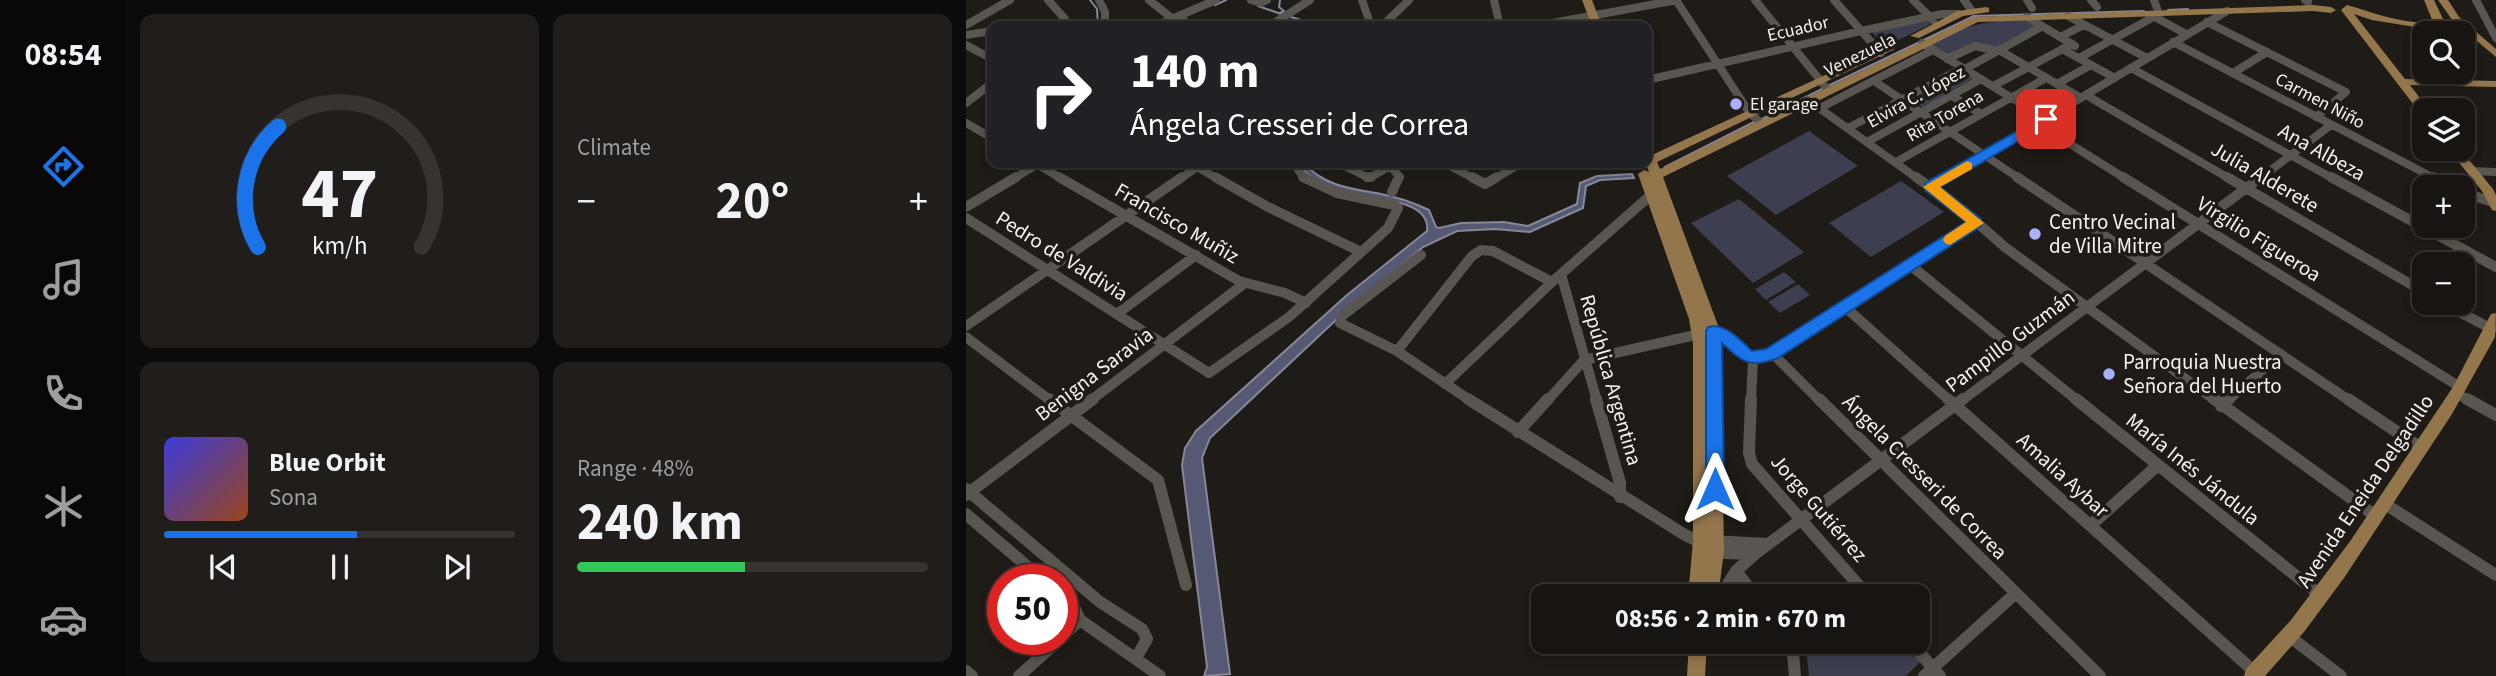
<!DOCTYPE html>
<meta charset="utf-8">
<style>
body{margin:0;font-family:"Source Sans 3",sans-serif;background:#201d1a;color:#f1f3f6;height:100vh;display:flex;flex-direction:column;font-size:26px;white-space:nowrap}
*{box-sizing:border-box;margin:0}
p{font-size:23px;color:#9e9e9f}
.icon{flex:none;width:38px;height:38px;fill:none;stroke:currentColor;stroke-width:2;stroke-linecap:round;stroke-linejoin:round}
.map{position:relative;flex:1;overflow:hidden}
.drawer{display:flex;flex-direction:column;gap:14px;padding:14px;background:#0d0b09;width:840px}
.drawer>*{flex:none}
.hud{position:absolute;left:21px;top:21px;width:665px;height:147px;border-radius:14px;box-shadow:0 4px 10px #0003,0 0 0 2px #363331;background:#202124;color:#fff;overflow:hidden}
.buttons{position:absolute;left:1446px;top:21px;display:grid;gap:14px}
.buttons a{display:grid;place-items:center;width:63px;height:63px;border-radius:14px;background:#171411;box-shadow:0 4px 10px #0003,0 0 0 2px #363331;font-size:35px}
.speed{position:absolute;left:21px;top:564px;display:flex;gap:14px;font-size:35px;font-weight:700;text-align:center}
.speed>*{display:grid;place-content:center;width:91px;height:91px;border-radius:50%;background:#171411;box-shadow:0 4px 10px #0003,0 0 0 2px #363331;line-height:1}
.speed .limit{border:10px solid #d22;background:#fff;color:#111}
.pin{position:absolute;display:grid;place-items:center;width:60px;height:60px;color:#fff;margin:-30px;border-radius:14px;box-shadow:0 4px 10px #0006}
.me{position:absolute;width:77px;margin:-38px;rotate:0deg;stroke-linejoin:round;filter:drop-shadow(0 0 5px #0008)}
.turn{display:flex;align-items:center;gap:24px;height:147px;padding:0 28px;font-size:32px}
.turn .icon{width:91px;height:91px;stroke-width:2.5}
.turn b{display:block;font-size:49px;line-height:60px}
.big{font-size:52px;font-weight:700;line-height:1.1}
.drawer .card{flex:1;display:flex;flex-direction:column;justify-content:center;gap:10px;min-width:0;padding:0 24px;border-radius:14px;background:#201d1a}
.drawer .dial{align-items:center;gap:0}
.dial svg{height:182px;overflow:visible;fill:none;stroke:#363331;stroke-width:7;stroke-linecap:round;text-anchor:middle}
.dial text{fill:#f1f3f6;stroke:none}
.song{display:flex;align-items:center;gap:21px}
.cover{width:84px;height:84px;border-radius:10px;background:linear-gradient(135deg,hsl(240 70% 55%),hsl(20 70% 35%))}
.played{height:7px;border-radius:4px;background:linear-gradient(90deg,#1a73e8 55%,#363331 55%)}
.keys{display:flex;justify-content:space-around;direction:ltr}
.heat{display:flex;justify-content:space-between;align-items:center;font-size:38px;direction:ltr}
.charge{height:10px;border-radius:5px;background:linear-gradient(90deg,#34c759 48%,#363331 0)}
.drawer .tiles{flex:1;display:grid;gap:14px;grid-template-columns:repeat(2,1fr)}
.trip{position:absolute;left:565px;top:584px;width:399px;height:70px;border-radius:14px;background:#171411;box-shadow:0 4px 10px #0003,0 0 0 2px #363331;font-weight:700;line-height:70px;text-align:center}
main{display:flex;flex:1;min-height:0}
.dock{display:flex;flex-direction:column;width:126px;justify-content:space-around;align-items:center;background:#090807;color:#9e9e9f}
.dock .icon{width:49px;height:49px}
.dock .selected{color:#1a73e8}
.dock b{font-size:32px;color:#f1f3f6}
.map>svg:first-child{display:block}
.green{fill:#3d3e4f}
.water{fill:#565973;stroke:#868798;stroke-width:2}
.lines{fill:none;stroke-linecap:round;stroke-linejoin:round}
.stream{stroke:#868798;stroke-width:2}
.minor-far2{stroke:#595550;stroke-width:8}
.minor-far1{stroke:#595550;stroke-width:10}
.minor{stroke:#595550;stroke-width:12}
.major{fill:#93764c;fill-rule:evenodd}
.route{fill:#1a73e8;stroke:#114b97;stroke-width:2}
.slow{fill:#f59e0b}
.poi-dot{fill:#aab0fb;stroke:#1f1b17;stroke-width:2.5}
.labels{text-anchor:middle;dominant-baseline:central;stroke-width:7;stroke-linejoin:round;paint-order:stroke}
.far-street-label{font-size:18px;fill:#f5f2ef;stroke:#1f1b17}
.far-poi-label{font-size:18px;fill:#f5f2ef;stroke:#1f1b17;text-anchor:start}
.street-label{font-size:21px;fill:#f5f2ef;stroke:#1f1b17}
.poi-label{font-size:21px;fill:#f5f2ef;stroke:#1f1b17;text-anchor:start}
</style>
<main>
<nav class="dock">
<b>08:54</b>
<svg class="icon selected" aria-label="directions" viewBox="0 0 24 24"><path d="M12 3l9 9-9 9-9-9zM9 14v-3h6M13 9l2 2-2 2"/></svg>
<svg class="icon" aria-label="music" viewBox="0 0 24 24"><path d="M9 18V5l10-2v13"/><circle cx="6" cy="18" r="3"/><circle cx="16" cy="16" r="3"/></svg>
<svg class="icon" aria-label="phone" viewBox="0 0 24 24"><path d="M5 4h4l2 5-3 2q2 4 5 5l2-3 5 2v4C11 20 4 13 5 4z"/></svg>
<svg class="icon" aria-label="climate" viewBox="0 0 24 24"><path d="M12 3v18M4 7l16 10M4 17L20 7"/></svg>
<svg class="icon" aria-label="car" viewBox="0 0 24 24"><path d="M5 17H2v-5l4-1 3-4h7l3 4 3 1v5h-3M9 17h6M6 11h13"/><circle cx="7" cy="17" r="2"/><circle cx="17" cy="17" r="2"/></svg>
</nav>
<section class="drawer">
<div class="tiles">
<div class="card dial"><svg viewBox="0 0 100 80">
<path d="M14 69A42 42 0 1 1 86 69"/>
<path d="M14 69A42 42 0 0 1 23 16" stroke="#1a73e8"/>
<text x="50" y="56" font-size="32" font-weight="700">47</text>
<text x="50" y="72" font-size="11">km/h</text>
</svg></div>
<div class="card"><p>Climate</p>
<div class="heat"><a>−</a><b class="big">20°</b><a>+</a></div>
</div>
<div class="card">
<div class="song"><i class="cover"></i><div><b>Blue Orbit</b><p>Sona</p></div></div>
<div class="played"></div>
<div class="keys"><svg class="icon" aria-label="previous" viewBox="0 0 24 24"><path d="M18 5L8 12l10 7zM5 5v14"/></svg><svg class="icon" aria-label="pause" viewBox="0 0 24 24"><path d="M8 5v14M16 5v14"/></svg><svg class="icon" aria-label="next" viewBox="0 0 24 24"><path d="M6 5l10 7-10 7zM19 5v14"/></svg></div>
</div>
<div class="card"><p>Range · 48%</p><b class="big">240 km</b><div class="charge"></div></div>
</div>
</section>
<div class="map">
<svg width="1530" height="676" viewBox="0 0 1530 676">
<rect width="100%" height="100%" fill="#1f1b17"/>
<path class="green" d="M1059,20L1070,27L1030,48L1006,43L982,56L965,44C1003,24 1016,21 1059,20Z
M962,21L965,24L918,47L906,32Z
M997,71L1008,78L956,107L946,100Z
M843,131L892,166L810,215L761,176Z
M935,181L978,212L905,257L863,223Z
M773,199L838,252L787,283L725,223Z
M818,272L830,282L800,300L789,289Z
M832,284L844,295L814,313L802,302Z
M847,642H935L954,662L940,676H843L840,648Z"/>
<path class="water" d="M330,163H338C357,186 387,189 415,194C432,197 448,203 463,210L470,227L473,228L495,223L538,222L562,226L611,204L614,183L631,176L666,174L668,178L634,180L620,186L617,208L564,232L529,229L491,231L457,247L371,319L244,438L236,458L264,674L238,676L241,667L216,465L219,448L230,431L381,295L461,231C465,197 403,201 381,193C363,187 342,177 330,163Z"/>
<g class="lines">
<path class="stream" d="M124,0L131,9L132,26
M314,0L313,7L318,11L314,13
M249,5L260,0
M292,6L315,14
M1202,10L1222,9
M325,17L355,26
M862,86L1008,16L1178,11
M794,120L856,89
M699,167L790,121"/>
<path class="minor-far2" d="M82,0L99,19L101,26
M133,0L139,12V26
M183,0L207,19
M285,0L295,3L301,0
M396,0L405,26
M528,0L534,26
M710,0L783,112L795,123
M789,0L862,90
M868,0L915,53
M947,0L967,20
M998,0L1006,11
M1061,0L1066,8
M1125,0L1131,7
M1339,0L1342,2
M1510,0L1530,38
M1102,16L1181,58
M1187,16L1220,34
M1061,17L1109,46
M219,21L225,26
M1241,22L1380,92L1350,117
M0,25L44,0
M76,26L101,24
M189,26L250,0
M303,26L344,0
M416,26L443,0
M570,26L711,0
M0,35L26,31
M1094,37L1118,25
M1207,42L1470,179
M956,43L1080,119
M0,45L26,59
M1096,49L1149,78
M1033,50L1115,98
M1113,58L1193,14L1188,0
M981,59L1009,46L1031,51
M1165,68L1368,179
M999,69L1075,27
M1267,73L1301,52
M681,80L895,31L976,14H992
M908,81L1054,179
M1091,84L1125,65
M1027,86L1106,44
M1120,95L1264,179
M986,96L1015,114
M842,100L952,179
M0,103L26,83
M854,108L967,50
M0,123L26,138
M1072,124L1160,179
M882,128L996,68
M901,142L1015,79
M930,162L1080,78
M69,163L96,179
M224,163L252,179
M327,163L339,179
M372,163L403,178L430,163
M478,163L509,179
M639,163L675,165
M425,167L433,176L432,179
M1506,171L1530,172
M47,179L74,163
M214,179L237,163
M528,179L556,163
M978,179L1261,11
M1293,179L1365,125"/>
<path class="minor-far1" d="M93,177L273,281L319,293L340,303
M249,177L302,207L393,251
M401,177H405
M506,177L519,184L531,177
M950,177L1000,213L1040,248L1250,401
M1051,177L1384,401
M1157,177L1494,387
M1261,177L1458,292
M1365,177L1530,267
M1467,177L1486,187
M964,187L981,177
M426,192L433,177
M1496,192L1530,203
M0,207L50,177
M0,218L243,373L323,317L422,228L432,208L428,205L371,193L337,177
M455,255L376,316L374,323L431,351L505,401
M944,265L1112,401
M595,274L631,401
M1476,303L1526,329
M878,306L984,401
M151,314L230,255
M0,326L216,177
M0,337L85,401
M431,351L506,256L515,250L527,251L586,282
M806,353L1010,223
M479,384L586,282L686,194
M1490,393L1504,401
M124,401L279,283
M581,401L618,360L747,331L757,335L787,359L806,353L854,401
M785,401L787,359
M995,401L1295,177
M1261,401L1315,354"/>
<path class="minor" d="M83,399L192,480L220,585
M502,399L719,535L758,553L788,554
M630,399L654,483V497
M785,399L783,453L786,464L903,597
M853,399L1134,676
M982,399L1290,673
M1110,399L1355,596
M1248,399L1411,517
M1382,399L1455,448
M1501,399L1530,415
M1255,406L1263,399
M552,432L582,399
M0,489L134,602L176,629L181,639L170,658
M0,495L127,399
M1419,504L1530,575
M0,514L76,579
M1125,525L1192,465
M744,541L802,544
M770,571L790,597
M96,596L107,605L114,620L194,676
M754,597L770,571L789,554L997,399
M1323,636L1375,676
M96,637L114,620
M826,642L829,676
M944,642L974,676
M0,671L6,676
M53,676L94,639
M958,676L1050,593"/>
<path class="major" d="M616,0H626L636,26H626Z
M1458,0H1468L1478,21L1475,27L1498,31V35L1406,20L1388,14L1439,79L1530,81V87L1444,85L1463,110H1458V114L1454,113L1375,10L1381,5C1409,13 1438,25 1467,22Z
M1472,0H1482L1493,17L1530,49V57L1487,21Z
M1347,5L1365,7L1370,10L1365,13L1347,11L1012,22L697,177L754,331L758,551L752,597H722L727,541V343L723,319L672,174L678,170L683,172L681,167L675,169L669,165L671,163H681V147L685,148L688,154L920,47L929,49L691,162L694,169L1007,17Z
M1020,7L1023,8V12L997,16L953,38L944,36L992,11Z
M1482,149H1494L1527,189L1530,195V211L1526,210L1516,191Z
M1530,313L1529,337L1486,414L1378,578L1338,632L1299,676H1278L1280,669L1325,620L1385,540L1487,387L1525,314Z
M723,642H741L739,676H721Z"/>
</g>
<path class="route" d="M1080,115L1087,119L1085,122L974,187L1015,219V226L812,358C783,369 777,362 756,343L758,489L755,495L749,497L742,495L740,489V331L742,327C759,322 775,341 786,351L800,349L1000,222L959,190V183Z"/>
<path class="slow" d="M1001,161L1006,163V169L974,187L1018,223L984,245L979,243L977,240L979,236L1000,222L957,187Z"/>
<g class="poi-dot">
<circle cx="770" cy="104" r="7"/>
<circle cx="1069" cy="234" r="7"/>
<circle cx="1143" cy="374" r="7"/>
</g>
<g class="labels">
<g class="far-street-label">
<text transform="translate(832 29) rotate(-13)">Ecuador</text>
<text transform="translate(894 55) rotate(-26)">Venezuela</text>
<text transform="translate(950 97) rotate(-29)">Elvira C. López</text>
<text transform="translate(1354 101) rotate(28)">Carmen Niño</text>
<text transform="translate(979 116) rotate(-30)">Rita Torena</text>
</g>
<g class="far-poi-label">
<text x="784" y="104">El garage</text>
</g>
<g class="street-label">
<text transform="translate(1356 152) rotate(29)">Ana Albeza</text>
<text transform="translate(1299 177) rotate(30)">Julia Alderete</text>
<text transform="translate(211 223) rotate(30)">Francisco Muñiz</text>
<text transform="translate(1293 239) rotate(32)">Virgilio Figueroa</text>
<text transform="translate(96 256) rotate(32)">Pedro de Valdivia</text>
<text transform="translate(1044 341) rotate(-37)">Pampillo Guzmán</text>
<text transform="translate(128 374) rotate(-37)">Benigna Saravia</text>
<text transform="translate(645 380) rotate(74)">República Argentina</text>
<text transform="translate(1227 469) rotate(39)">María Inés Jándula</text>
<text transform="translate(1097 475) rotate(42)">Amalia Aybar</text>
<text transform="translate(959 477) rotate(45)">Ángela Cresseri de Correa</text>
<text transform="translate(1399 491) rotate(-56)">Avenida Eneida Delgadillo</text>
<text transform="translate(853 508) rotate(49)">Jorge Gutiérrez</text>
</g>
<g class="poi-label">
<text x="1083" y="222">Centro Vecinal<tspan x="1083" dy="24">de Villa Mitre</tspan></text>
<text x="1157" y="362">Parroquia Nuestra<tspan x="1157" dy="24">Señora del Huerto</tspan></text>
</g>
</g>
</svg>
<div class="buttons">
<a><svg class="icon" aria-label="search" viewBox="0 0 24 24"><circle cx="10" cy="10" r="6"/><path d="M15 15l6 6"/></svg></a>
<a><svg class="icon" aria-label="layers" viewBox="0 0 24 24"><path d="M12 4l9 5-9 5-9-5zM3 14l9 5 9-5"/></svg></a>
<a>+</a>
<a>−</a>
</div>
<div class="speed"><div class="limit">50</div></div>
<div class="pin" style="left:1080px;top:119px;background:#d93025"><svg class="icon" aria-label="arrive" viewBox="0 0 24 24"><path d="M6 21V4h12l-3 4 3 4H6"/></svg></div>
<svg class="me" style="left:749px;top:489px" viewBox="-20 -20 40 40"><path d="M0-17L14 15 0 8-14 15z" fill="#1a73e8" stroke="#fff" stroke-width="4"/></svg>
<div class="trip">08:56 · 2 min · 670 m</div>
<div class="hud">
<div class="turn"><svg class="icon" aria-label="right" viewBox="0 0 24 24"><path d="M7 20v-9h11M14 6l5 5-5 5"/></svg><div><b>140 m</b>Ángela Cresseri de Correa</div></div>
</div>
</div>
</main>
